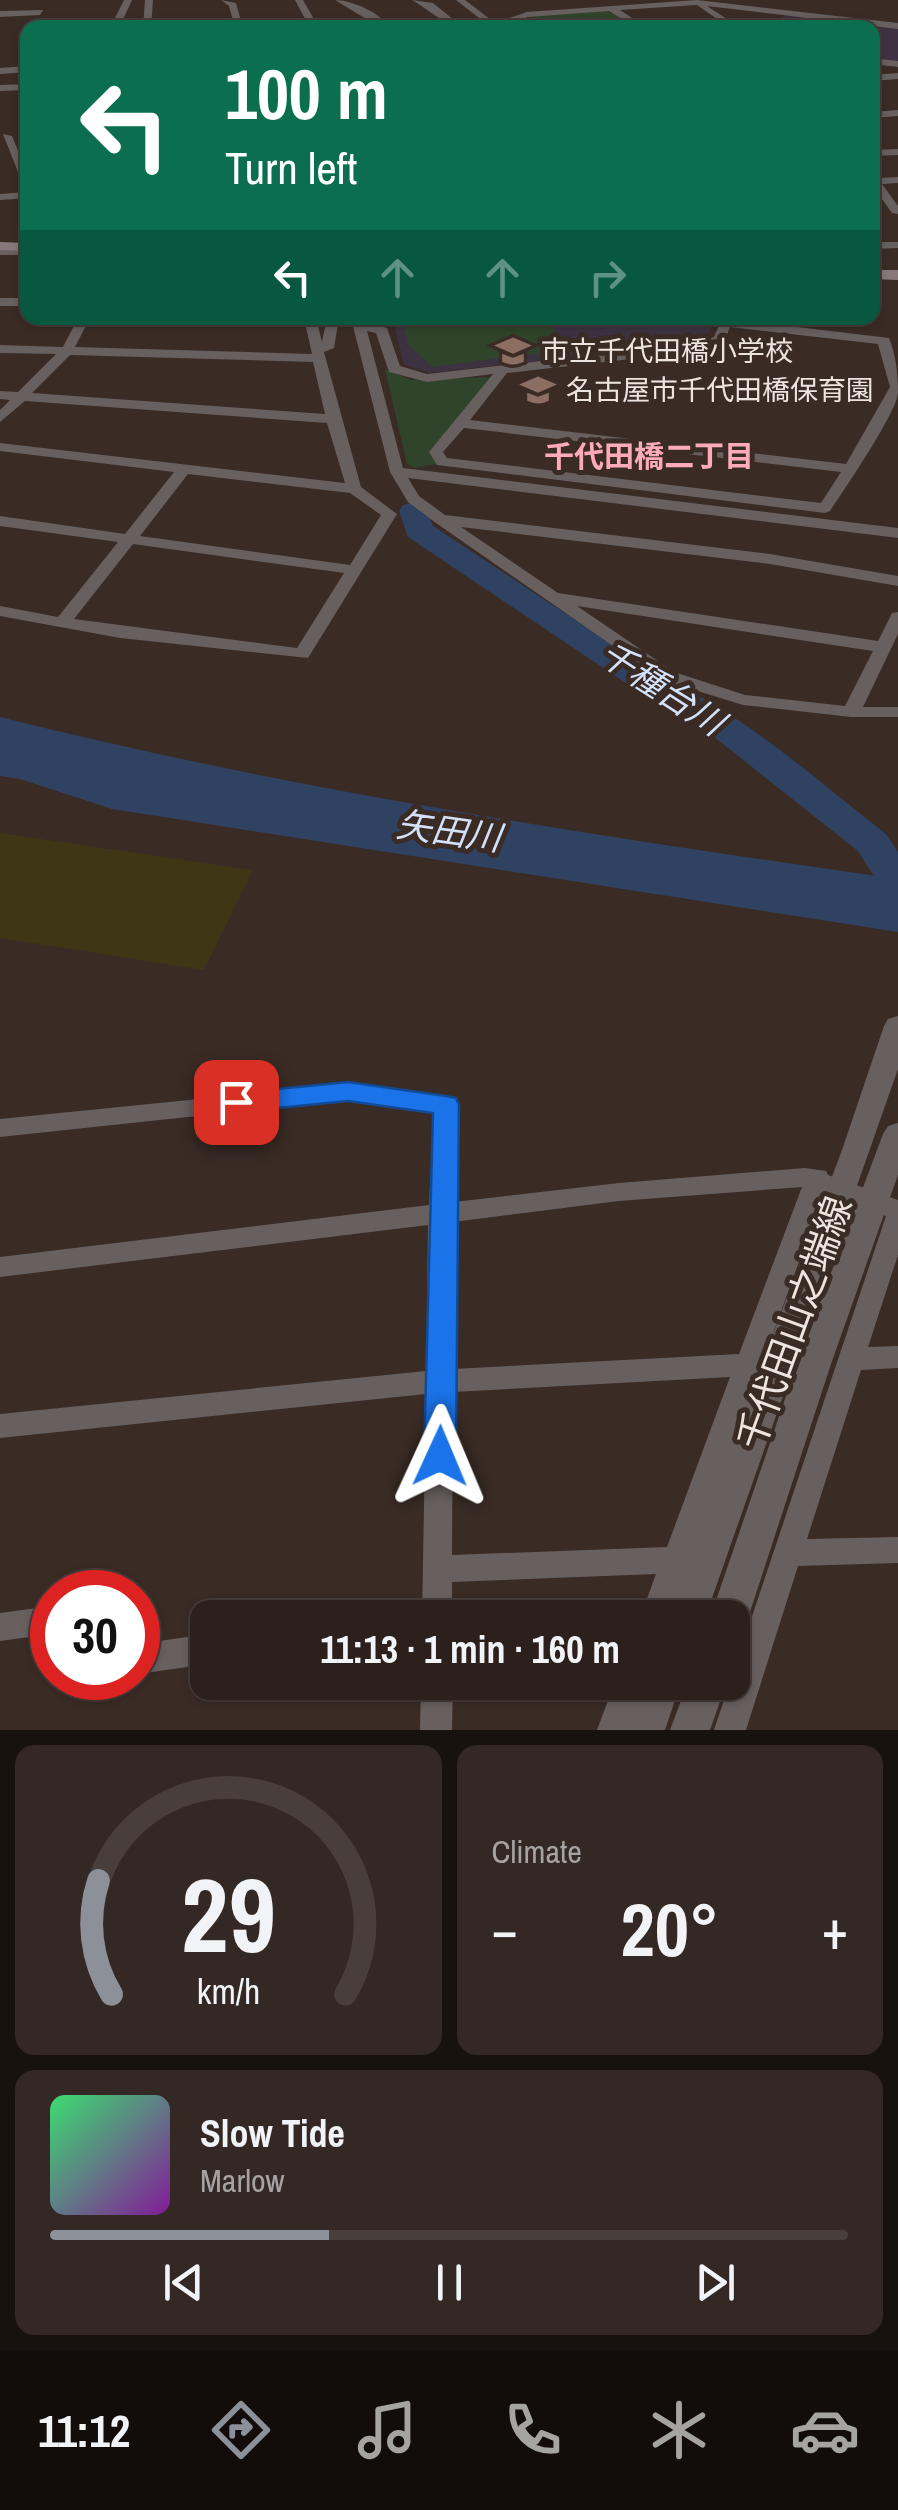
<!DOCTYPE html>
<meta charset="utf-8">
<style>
body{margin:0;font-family:"Archivo Narrow","Noto Sans JP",sans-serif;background:#342825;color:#f1f3f6;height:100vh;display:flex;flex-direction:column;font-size:38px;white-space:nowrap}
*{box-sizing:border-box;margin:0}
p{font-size:32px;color:#a6a3a3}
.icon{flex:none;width:55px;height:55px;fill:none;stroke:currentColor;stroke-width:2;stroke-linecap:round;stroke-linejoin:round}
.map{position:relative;height:1730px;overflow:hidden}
.panel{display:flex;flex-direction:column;gap:15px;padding:15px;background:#18120f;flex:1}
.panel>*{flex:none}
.banner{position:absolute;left:20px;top:20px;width:860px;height:305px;border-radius:20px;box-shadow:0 2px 8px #0004,0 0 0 2px #483e3b;background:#0b6e4f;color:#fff;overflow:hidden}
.speed{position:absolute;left:30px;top:1570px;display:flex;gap:20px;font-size:50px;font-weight:700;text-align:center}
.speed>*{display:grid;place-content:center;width:130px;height:130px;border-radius:50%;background:#2c201c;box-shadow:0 2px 8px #0004,0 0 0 2px #483e3b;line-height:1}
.speed .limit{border:15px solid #d22;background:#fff;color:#111}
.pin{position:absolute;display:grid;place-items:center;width:85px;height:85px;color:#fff;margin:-42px;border-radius:20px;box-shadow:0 5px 15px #0006}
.me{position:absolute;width:110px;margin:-55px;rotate:1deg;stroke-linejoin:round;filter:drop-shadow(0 0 8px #0008)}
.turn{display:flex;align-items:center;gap:35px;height:210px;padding:0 40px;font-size:45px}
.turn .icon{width:130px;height:130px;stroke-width:2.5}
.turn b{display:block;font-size:70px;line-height:85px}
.lanes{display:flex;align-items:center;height:95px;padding:0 40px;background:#0003;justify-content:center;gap:50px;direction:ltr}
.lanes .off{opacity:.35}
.big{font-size:75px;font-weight:700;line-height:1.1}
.panel .card{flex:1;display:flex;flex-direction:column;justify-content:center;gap:15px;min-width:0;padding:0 35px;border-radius:20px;background:#342825}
.panel .dial{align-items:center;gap:0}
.dial svg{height:260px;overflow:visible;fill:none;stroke:#483e3b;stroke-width:7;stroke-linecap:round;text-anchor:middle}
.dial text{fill:#f1f3f6;stroke:none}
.song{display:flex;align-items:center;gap:30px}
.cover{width:120px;height:120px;border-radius:15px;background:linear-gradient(135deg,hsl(140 70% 55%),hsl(290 70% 35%))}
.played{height:10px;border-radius:5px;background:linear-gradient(90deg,#8c9099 35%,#483e3b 35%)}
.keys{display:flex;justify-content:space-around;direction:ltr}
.heat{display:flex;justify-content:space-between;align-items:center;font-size:55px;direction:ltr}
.panel .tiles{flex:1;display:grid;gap:15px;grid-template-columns:1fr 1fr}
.card:last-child{grid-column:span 2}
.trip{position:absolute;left:190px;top:1600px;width:560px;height:100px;border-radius:20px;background:#2c201c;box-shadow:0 2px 8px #0004,0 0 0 2px #483e3b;font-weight:700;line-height:100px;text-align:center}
.tab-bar{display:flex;height:160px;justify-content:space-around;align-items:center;background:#120d0b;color:#a6a3a3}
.tab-bar .icon{width:70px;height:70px}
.tab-bar .on{color:#8c9099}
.tab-bar b{font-size:45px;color:#f1f3f6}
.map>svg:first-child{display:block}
.education{fill:#3d3241}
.green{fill:#2f442b}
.sand{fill:#3f3616}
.water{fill:#304261}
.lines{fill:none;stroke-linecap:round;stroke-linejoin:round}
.river{fill:#304261;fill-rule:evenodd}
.minor{fill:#685f5f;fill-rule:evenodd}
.tertiary{fill:#685f5f;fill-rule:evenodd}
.secondary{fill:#877979;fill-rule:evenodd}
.route{fill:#1a73e8;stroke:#114b97;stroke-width:2.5}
.labels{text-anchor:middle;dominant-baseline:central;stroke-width:10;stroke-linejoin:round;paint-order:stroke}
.far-poi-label{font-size:28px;fill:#ede3df;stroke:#3a2b25;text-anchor:start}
.far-neighbourhood-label{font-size:30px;font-weight:bold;fill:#fdaab9;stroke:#3a2b25}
.water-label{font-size:35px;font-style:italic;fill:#d4e2f9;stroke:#3a2b25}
.near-street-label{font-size:38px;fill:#ede3df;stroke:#3a2b25}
</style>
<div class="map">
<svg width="898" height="1730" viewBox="0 0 898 1730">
<rect width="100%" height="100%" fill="#3a2b25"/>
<path class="education" d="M785,15L898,28V63L873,60L872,28H768Z
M392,318H715L708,335L682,345L429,373L404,364Z"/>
<path class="green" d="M606,10L636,27H499L534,16Z
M402,318H545L572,349L432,367L408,344Z
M385,369L411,380L492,377L429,452L437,464L415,468L407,464Z"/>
<path class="sand" d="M0,833L253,870L204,970L0,938Z"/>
<path class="water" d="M0,717C295,791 597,836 898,879V932L112,809L20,779L0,776Z"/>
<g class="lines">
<path class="river" d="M414,502L425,505L433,526L663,678C746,715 815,779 886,834L898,852V896L884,892L858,851L718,740L673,709L639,692L408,537L399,511L403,505Z"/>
<path class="minor" d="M124,0H132L119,28H110Z
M145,0H153L151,28H143Z
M221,0L236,3L243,28H235L229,6Z
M295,0H303L319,28H310Z
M335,0C352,0 381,13 390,28H381Z
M412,0L433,3L464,28C449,28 426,8 412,0Z
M456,0H465L495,23L527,12L697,0L898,23V29L707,6L741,28H730L697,5L620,10L647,28H636L609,11L528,17L499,28H485L488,25Z
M43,10L40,15L0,17V11Z
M872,58L898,61V67L872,64Z
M28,66V72L0,74V68Z
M898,73V79L872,81V75Z
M28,84V90L0,91V85Z
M898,110V116L872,118V112Z
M3,134L12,136L28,175L18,172Z
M898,149V155L872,156V150Z
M872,174L878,178L898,177V183L882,184L898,206V214L892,213L872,185Z
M28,192V198L0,200V194Z
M872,242H898V248L872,249Z
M0,247L28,248V255H0Z
M0,298H28V306H0Z
M78,318H90L75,347L312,354L304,318H316L322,342L327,318H339L334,348L324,352L361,487L397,514L308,658L120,638L0,616V606L58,617L118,542L0,526V516L125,534L174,472L0,451V443L345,483L327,423L25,401L0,422V410L10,400L0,399V391L18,392L56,354L0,353V345L63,347ZM70,355L313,362L325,414L32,393ZM188,474L350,493L381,515L350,565L140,536ZM133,544L344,573L297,648L74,619Z
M351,318H363L364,322L387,328L400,366L427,374L698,343L714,337L722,318L889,338C896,355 898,374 898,393C896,414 844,490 830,511L825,513L437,465L429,452L493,374L427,382L389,372L376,333L367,331L403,468L898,528V538L408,478L419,496L445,515L770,554L898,576V586L770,564L461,527L558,593L878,641L892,613L898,612V634L863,707H898V717H851L743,705L662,680L436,523L408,502L390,472ZM730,327L878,344L890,387L846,464L470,420L507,373L701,351L724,342ZM464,428L841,472L821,503L447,458L443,452ZM577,606L873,651L845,706L745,695L674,672Z
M347,1084L454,1099L458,1105L454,1202L619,1183L805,1168L826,1171L828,1175L898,1200V1255L868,1347L898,1346V1368L861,1370L807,1539L898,1537V1563L798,1566L746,1730H714L886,1216L824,1193L670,1618H640L656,1574L452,1582V1618H422L426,1394L0,1438V1414L426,1371L428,1225L0,1277V1257L429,1205L434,1112L347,1100L0,1137V1119ZM802,1187L739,1354L453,1369V1222L619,1201ZM730,1377L667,1547L452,1555L453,1392Z
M52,1606V1634L0,1641V1613Z
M208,1634V1664L138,1674V1644Z
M421,1682H453L452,1730H420Z
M615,1682H646L629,1730H597Z"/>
<path class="tertiary" d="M898,1016V1069L705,1618H667L842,1150L884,1026L888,1019Z
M898,1123V1175L831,1364L748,1618L742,1631L732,1635V1618H710L797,1364L883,1134L888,1126Z
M642,1682H681L665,1730H625Z
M688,1682H727L710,1730H670Z"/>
<path class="secondary" d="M0,242L28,243V251L0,250Z
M872,270H898V280L872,279Z"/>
</g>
<path class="route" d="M348,1082L446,1096L456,1098L459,1105L456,1456L451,1466L440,1471L428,1466L424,1456L433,1113L348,1101L236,1112L227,1109L223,1102L227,1096L236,1093Z"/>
<defs>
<g id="school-bare" transform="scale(2.7)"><path d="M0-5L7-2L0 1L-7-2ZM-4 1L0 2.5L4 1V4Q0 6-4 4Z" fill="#8d6e63" stroke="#3a2b25" stroke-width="2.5" paint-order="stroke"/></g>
</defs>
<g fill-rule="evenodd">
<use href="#school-bare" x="513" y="351"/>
<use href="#school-bare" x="538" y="390"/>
</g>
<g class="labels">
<g class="far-poi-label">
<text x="541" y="351">市立千代田橋小学校</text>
<text x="566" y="390">名古屋市千代田橋保育園</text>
</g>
<g class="far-neighbourhood-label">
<text x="649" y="456">千代田橋二丁目</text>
</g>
<g class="water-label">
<text transform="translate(662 688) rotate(33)">千種台川</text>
<text transform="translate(449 831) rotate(8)">矢田川</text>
</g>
<g class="near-street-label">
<text transform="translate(794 1323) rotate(-70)">千代田山之端線</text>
</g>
</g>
</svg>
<div class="speed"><div class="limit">30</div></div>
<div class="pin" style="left:236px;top:1102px;background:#d93025"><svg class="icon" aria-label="arrive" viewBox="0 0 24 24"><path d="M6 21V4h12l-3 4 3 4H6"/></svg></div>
<svg class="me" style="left:440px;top:1456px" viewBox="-20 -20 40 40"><path d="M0-17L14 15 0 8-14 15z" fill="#1a73e8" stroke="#fff" stroke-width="4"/></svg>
<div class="trip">11:13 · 1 min · 160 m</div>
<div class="banner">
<div class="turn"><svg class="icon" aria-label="left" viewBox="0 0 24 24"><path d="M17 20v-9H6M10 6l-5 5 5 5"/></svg><div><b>100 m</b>Turn left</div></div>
<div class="lanes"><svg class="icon" aria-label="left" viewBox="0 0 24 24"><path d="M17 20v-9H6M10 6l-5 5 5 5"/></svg><svg class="icon off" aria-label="ahead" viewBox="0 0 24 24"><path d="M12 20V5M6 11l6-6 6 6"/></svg><svg class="icon off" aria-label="ahead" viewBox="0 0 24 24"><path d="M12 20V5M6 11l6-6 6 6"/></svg><svg class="icon off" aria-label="right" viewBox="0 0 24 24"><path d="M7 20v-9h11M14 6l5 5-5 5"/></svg></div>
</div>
</div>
<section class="panel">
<div class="tiles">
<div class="card dial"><svg viewBox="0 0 100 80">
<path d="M14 69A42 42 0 1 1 86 69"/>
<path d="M14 69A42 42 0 0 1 10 34" stroke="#8c9099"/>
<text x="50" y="56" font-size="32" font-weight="700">29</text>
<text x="50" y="72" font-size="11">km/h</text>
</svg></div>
<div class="card"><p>Climate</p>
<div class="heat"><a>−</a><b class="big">20°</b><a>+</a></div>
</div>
<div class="card">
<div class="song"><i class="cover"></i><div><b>Slow Tide</b><p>Marlow</p></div></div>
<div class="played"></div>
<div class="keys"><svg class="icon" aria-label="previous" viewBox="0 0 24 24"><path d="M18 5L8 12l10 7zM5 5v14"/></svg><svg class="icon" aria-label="pause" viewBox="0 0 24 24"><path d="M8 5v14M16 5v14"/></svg><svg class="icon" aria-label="next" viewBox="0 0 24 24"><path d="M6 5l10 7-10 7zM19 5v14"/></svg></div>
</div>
</div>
</section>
<nav class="tab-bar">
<b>11:12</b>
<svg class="icon on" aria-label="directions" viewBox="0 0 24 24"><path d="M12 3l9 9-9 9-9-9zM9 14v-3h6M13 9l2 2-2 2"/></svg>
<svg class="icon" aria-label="music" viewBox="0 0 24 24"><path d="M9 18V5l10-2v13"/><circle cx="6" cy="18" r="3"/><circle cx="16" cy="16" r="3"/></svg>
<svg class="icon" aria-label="phone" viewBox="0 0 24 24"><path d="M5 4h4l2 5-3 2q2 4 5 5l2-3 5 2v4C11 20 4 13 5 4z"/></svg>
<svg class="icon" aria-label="climate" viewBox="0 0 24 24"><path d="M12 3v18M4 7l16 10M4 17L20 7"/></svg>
<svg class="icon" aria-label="car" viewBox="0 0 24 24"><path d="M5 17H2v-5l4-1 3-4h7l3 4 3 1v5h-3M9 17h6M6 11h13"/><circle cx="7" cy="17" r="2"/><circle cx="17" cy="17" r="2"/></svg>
</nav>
